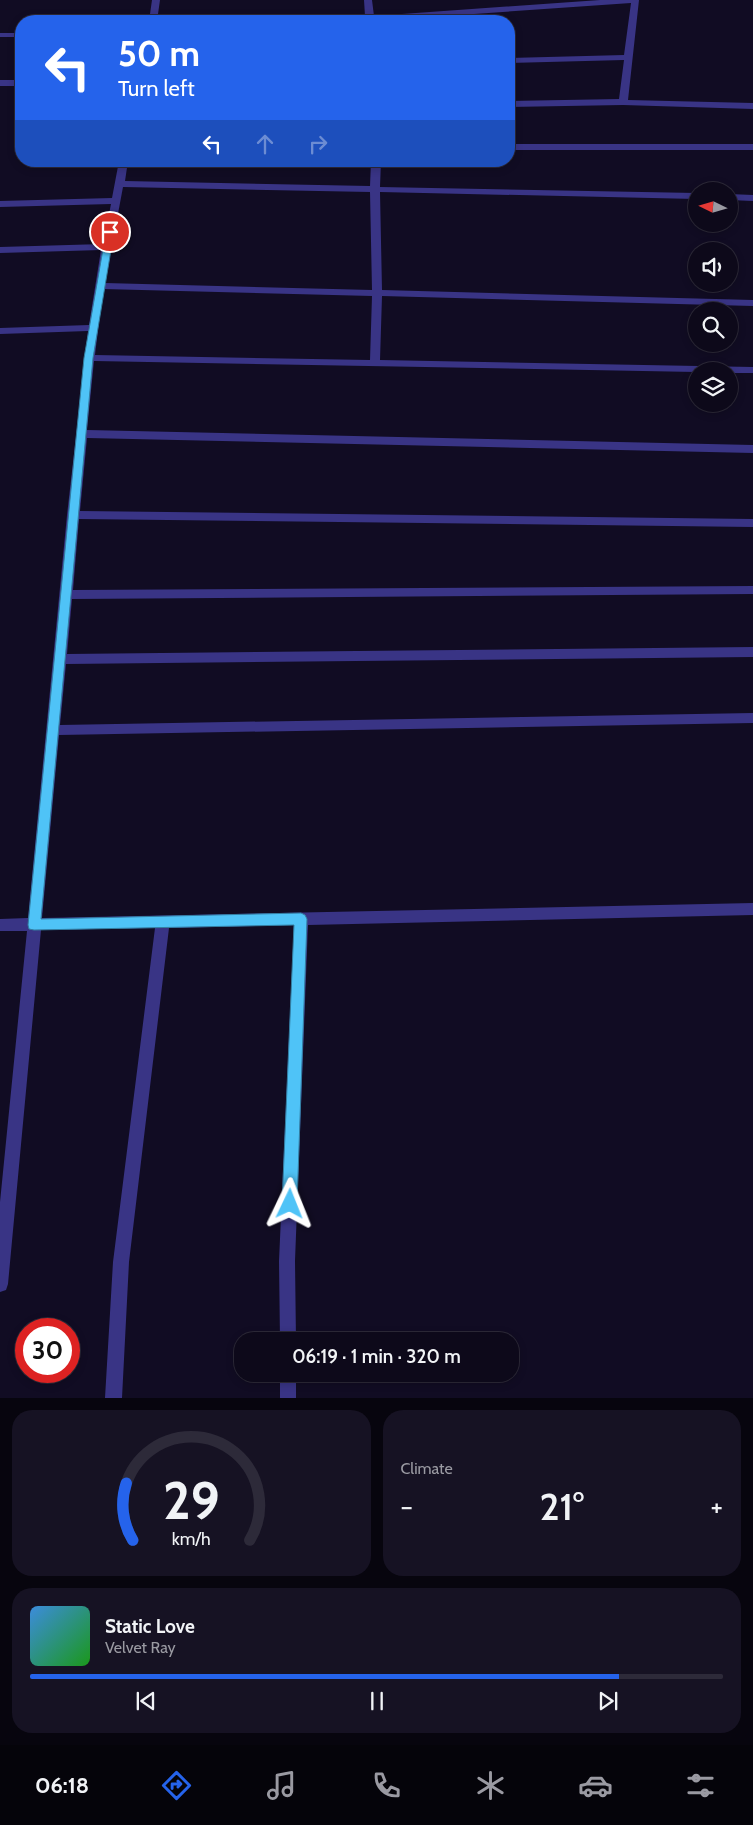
<!DOCTYPE html>
<meta charset="utf-8">
<style>
body{margin:0;font-family:Cabin,sans-serif;background:#161223;color:#f1f3f6;height:100vh;display:flex;flex-direction:column;font-size:19px;white-space:nowrap}
*{box-sizing:border-box;margin:0}
p{font-size:16px;color:#9a9aa2}
.icon{flex:none;width:28px;height:28px;fill:none;stroke:currentColor;stroke-width:2;stroke-linecap:round;stroke-linejoin:round}
.map{position:relative;height:1398px;overflow:hidden}
.drawer{display:flex;flex-direction:column;gap:12px;padding:12px;background:#07050e;flex:1}
.drawer>*{flex:none}
.guide{position:absolute;left:15px;top:15px;width:500px;height:152px;border-radius:20px;box-shadow:0 2px 8px #0003,0 0 0 1px #2d2a39;background:#2563eb;color:#fff;overflow:hidden}
.needle{width:32px;rotate:275deg}
.tools{position:absolute;left:688px;top:182px;display:grid;gap:10px}
.tools a{display:grid;place-items:center;width:50px;height:50px;border-radius:50%;background:#0d091a;box-shadow:0 2px 8px #0003,0 0 0 1px #2d2a39;font-size:25px}
.speed{position:absolute;left:15px;top:1318px;display:flex;gap:10px;font-size:25px;font-weight:700;text-align:center}
.speed>*{display:grid;place-content:center;width:65px;height:65px;border-radius:50%;background:#0d091a;box-shadow:0 2px 8px #0003,0 0 0 1px #2d2a39;line-height:1}
.speed .limit{border:8px solid #d22;background:#fff;color:#111}
.pin{position:absolute;display:grid;place-items:center;width:42px;height:42px;color:#fff;margin:-21px;border:2px solid #fff;border-radius:50%;box-shadow:0 1px 5px #0007}
.me{position:absolute;width:55px;margin:-28px;rotate:2deg;stroke-linejoin:round;filter:drop-shadow(0 0 4px #0008)}
.turn{display:flex;align-items:center;gap:18px;height:105px;padding:0 20px;font-size:22px}
.turn .icon{width:65px;height:65px;stroke-width:2.5}
.turn b{display:block;font-size:35px;line-height:42px}
.lanes{display:flex;align-items:center;height:48px;padding:0 20px;background:#0003;justify-content:center;gap:25px;direction:ltr}
.lanes .off{opacity:.35}
.big{font-size:38px;font-weight:600;line-height:1.1}
.drawer .tile{flex:1;display:flex;flex-direction:column;justify-content:center;gap:8px;min-width:0;padding:0 18px;border-radius:20px;background:#161223}
.drawer .dial{align-items:center;gap:0}
.dial svg{height:130px;overflow:visible;fill:none;stroke:#2d2a39;stroke-width:7;stroke-linecap:round;text-anchor:middle}
.dial text{fill:#f1f3f6;stroke:none}
.song{display:flex;align-items:center;gap:15px}
.cover{width:60px;height:60px;border-radius:8px;background:linear-gradient(135deg,hsl(210 70% 55%),hsl(120 70% 35%))}
.played{height:5px;border-radius:2px;background:linear-gradient(90deg,#2563eb 85%,#2d2a39 85%)}
.keys{display:flex;justify-content:space-around;direction:ltr}
.heat{display:flex;justify-content:space-between;align-items:center;font-size:28px;direction:ltr}
.drawer .tiles{flex:1;display:grid;gap:12px;grid-template-columns:1fr 1fr}
.tile:last-child{grid-column:span 2}
.trip{position:absolute;left:234px;top:1332px;width:285px;height:50px;border-radius:20px;background:#0d091a;box-shadow:0 2px 8px #0003,0 0 0 1px #2d2a39;font-weight:600;line-height:50px;text-align:center}
.dock{display:flex;height:80px;justify-content:space-around;align-items:center;background:#05040a;color:#9a9aa2}
.dock .icon{width:35px;height:35px}
.dock .selected{color:#2563eb}
.dock b{font-size:22px;color:#f1f3f6}
.map>svg:first-child{display:block}
.lines{fill:none;stroke-linecap:round;stroke-linejoin:round}
.minor{fill:#393485;fill-rule:evenodd}
.route{fill:#4fc3f7;stroke:#337fa1}
</style>
<div class="map">
<svg width="753" height="1398" viewBox="0 0 753 1398">
<rect width="100%" height="100%" fill="#110c23"/>
<g class="lines">
<path class="minor" d="M152,0H160L157,21H149Z
M364,0H372L374,16L600,0H639L628,100L753,103V109L623,105L509,107V101L619,99L624,60L509,63V58L624,55L631,3L374,21H329L333,19L365,16Z
M0,33H21V37H0Z
M0,80H21V86H0Z
M509,144H753V150H509Z
M119,161H128L125,181L370,186L371,161H381L380,187L696,193V199L380,192L382,290L753,300V306L382,296L380,360L753,367V373H729V371L696,372L94,361L87,430L753,445V453L87,438L80,511L753,519V527L79,519L73,590L753,586V594L72,599L67,654L753,647V657L66,664L60,725L753,713V723L59,735L42,918L753,903V915L308,925L295,1261L296,1341H280L279,1261L294,925L169,928L129,1262L122,1398H105L113,1262L155,928L41,930L8,1284L6,1290L0,1292V1202L27,931H0V919L28,918L67,515L88,331L0,334V328L89,325L101,250L0,253V247L103,244L111,204L0,207V201L112,198ZM123,187L370,192L372,290L105,283ZM103,289L372,296L370,360L95,355Z
M729,194L753,195V201L729,200Z
M280,1374H296V1398H280Z"/>
</g>
<path class="route" d="M110,229L114,232L93,358L41,919L301,913L305,915L307,919L297,1204L295,1209L290,1211L284,1209L282,1204L294,925L34,930L29,929L28,925L84,358L106,232Z"/>
</svg>
<div class="tools">
<a><svg class="needle" viewBox="-14 -14 28 28"><path d="M0-13l5 13h-10z" fill="#e53935"/><path d="M0 13l5-13h-10z" fill="#9a9aa2"/></svg></a>
<a><svg class="icon" aria-label="sound" viewBox="0 0 24 24"><path d="M4 9h4l5-4v14l-5-4H4zM17 9q2 3 0 6"/></svg></a>
<a><svg class="icon" aria-label="search" viewBox="0 0 24 24"><circle cx="10" cy="10" r="6"/><path d="M15 15l6 6"/></svg></a>
<a><svg class="icon" aria-label="layers" viewBox="0 0 24 24"><path d="M12 4l9 5-9 5-9-5zM3 14l9 5 9-5"/></svg></a>
</div>
<div class="speed"><div class="limit">30</div></div>
<div class="pin" style="left:110px;top:232px;background:#d93025"><svg class="icon" aria-label="arrive" viewBox="0 0 24 24"><path d="M6 21V4h12l-3 4 3 4H6"/></svg></div>
<svg class="me" style="left:290px;top:1204px" viewBox="-20 -20 40 40"><path d="M0-17L14 15 0 8-14 15z" fill="#4fc3f7" stroke="#fff" stroke-width="4"/></svg>
<div class="trip">06:19 · 1 min · 320 m</div>
<div class="guide">
<div class="turn"><svg class="icon" aria-label="left" viewBox="0 0 24 24"><path d="M17 20v-9H6M10 6l-5 5 5 5"/></svg><div><b>50 m</b>Turn left</div></div>
<div class="lanes"><svg class="icon" aria-label="left" viewBox="0 0 24 24"><path d="M17 20v-9H6M10 6l-5 5 5 5"/></svg><svg class="icon off" aria-label="ahead" viewBox="0 0 24 24"><path d="M12 20V5M6 11l6-6 6 6"/></svg><svg class="icon off" aria-label="right" viewBox="0 0 24 24"><path d="M7 20v-9h11M14 6l5 5-5 5"/></svg></div>
</div>
</div>
<section class="drawer">
<div class="tiles">
<div class="tile dial"><svg viewBox="0 0 100 80">
<path d="M14 69A42 42 0 1 1 86 69"/>
<path d="M14 69A42 42 0 0 1 10 34" stroke="#2563eb"/>
<text x="50" y="56" font-size="32" font-weight="700">29</text>
<text x="50" y="72" font-size="11">km/h</text>
</svg></div>
<div class="tile"><p>Climate</p>
<div class="heat"><a>−</a><b class="big">21°</b><a>+</a></div>
</div>
<div class="tile">
<div class="song"><i class="cover"></i><div><b>Static Love</b><p>Velvet Ray</p></div></div>
<div class="played"></div>
<div class="keys"><svg class="icon" aria-label="previous" viewBox="0 0 24 24"><path d="M18 5L8 12l10 7zM5 5v14"/></svg><svg class="icon" aria-label="pause" viewBox="0 0 24 24"><path d="M8 5v14M16 5v14"/></svg><svg class="icon" aria-label="next" viewBox="0 0 24 24"><path d="M6 5l10 7-10 7zM19 5v14"/></svg></div>
</div>
</div>
</section>
<nav class="dock">
<b>06:18</b>
<svg class="icon selected" aria-label="directions" viewBox="0 0 24 24"><path d="M12 3l9 9-9 9-9-9zM9 14v-3h6M13 9l2 2-2 2"/></svg>
<svg class="icon" aria-label="music" viewBox="0 0 24 24"><path d="M9 18V5l10-2v13"/><circle cx="6" cy="18" r="3"/><circle cx="16" cy="16" r="3"/></svg>
<svg class="icon" aria-label="phone" viewBox="0 0 24 24"><path d="M5 4h4l2 5-3 2q2 4 5 5l2-3 5 2v4C11 20 4 13 5 4z"/></svg>
<svg class="icon" aria-label="climate" viewBox="0 0 24 24"><path d="M12 3v18M4 7l16 10M4 17L20 7"/></svg>
<svg class="icon" aria-label="car" viewBox="0 0 24 24"><path d="M5 17H2v-5l4-1 3-4h7l3 4 3 1v5h-3M9 17h6M6 11h13"/><circle cx="7" cy="17" r="2"/><circle cx="17" cy="17" r="2"/></svg>
<svg class="icon" aria-label="filters" viewBox="0 0 24 24"><path d="M4 7h16M4 17h16"/><circle cx="9" cy="7" r="2"/><circle cx="15" cy="17" r="2"/></svg>
</nav>
